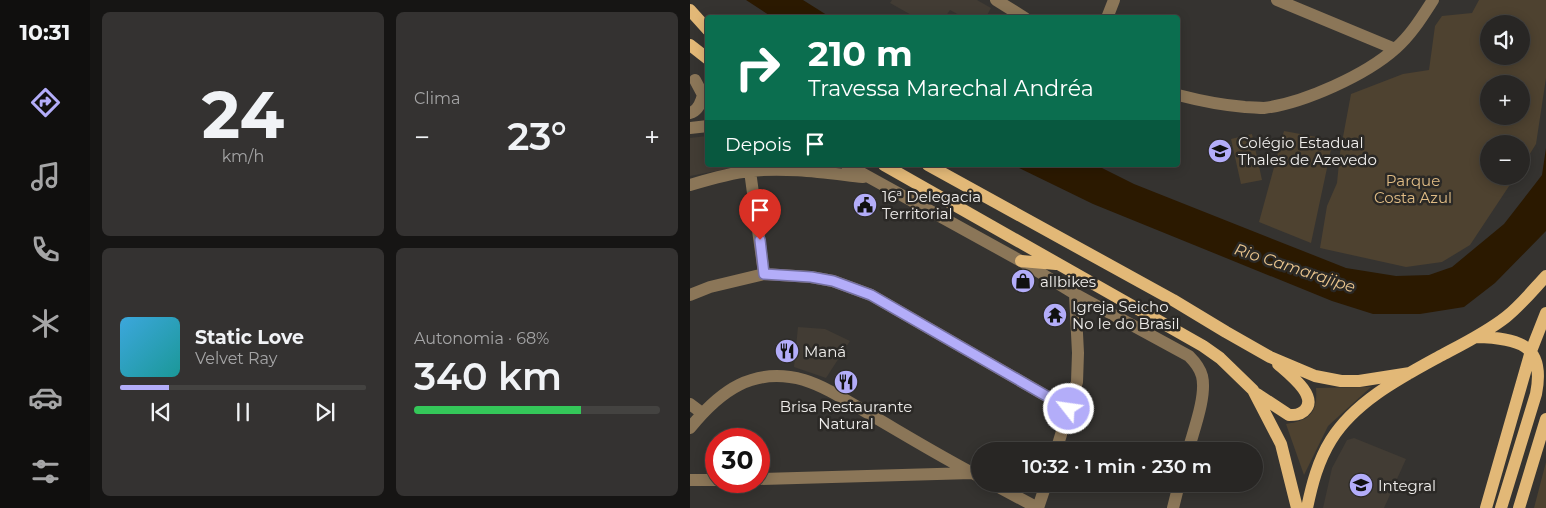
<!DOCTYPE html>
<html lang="pt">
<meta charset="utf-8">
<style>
body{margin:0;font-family:Montserrat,sans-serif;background:#343231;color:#f1f3f6;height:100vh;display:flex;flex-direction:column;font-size:19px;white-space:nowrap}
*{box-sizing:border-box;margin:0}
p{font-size:16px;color:#a5a5a6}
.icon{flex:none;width:28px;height:28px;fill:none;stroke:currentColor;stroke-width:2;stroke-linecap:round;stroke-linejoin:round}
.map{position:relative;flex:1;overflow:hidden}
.panel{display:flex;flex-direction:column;gap:12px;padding:12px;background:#161514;width:600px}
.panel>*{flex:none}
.banner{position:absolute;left:15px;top:15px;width:475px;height:152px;border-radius:5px;box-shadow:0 2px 12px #0003,0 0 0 1px #444341;background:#0b6e4f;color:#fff;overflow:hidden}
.fabs{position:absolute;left:790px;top:15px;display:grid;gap:10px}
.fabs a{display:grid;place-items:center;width:50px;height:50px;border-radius:50%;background:#282624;box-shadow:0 2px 12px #0003,0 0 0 1px #444341;font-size:25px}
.speed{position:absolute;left:15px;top:428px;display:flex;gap:10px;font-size:25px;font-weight:700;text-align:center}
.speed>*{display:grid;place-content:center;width:65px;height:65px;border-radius:50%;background:#282624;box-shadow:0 2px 12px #0003,0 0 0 1px #444341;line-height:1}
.speed .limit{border:8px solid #d22;background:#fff;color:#111}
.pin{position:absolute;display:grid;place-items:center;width:42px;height:42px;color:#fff;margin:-51px -21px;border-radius:50% 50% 50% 0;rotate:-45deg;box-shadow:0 0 5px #0007}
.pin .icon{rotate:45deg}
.me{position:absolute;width:55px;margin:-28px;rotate:300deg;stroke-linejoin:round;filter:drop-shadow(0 0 4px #0008)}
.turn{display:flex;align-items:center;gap:18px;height:105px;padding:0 20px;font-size:22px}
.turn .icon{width:65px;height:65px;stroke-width:2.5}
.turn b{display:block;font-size:35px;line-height:42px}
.then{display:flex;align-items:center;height:48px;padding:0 20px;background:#0003;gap:10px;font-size:19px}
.big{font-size:38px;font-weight:600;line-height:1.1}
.panel .widget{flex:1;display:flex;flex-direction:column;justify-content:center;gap:8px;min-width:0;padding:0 18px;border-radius:8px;background:#343231}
.panel .dial{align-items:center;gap:0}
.dial b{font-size:65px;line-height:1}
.song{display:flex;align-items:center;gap:15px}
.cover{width:60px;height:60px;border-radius:8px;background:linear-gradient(135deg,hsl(200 70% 55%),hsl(180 70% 35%))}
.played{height:5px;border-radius:2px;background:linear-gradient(90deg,#b3adf9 20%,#444341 20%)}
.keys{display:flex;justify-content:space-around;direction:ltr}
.heat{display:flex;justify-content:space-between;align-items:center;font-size:28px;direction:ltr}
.charge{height:8px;border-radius:4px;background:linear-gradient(90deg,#34c759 68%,#444341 0)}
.panel .tiles{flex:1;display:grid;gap:12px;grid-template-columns:repeat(2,1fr)}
.trip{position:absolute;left:281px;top:442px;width:292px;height:50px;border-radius:25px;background:#282624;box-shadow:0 2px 12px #0003,0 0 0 1px #444341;font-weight:600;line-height:50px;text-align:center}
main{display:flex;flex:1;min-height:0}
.menu{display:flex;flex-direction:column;width:90px;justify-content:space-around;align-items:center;background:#100f0e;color:#a5a5a6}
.menu .icon{width:35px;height:35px}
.menu .active{color:#b3adf9}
.menu b{font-size:22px;color:#f1f3f6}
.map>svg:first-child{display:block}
.built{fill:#423c34}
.green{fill:#4e4230;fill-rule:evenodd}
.water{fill:#2b1900}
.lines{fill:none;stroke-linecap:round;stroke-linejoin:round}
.minor{stroke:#8b7658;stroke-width:12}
.major{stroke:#e2b877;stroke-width:12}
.route-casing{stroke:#7470a2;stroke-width:12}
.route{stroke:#b3adf9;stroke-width:9}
.labels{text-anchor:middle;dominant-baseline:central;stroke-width:5;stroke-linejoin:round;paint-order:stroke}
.poi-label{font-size:15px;fill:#efedeb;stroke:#2b2926;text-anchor:start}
.park-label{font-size:15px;fill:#e0bc85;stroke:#2b2926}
.water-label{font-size:16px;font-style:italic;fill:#ebc68f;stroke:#2b2926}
</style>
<main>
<nav class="menu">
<b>10:31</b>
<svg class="icon active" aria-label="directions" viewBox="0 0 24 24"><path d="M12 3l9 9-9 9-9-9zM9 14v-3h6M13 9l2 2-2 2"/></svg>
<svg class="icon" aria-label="music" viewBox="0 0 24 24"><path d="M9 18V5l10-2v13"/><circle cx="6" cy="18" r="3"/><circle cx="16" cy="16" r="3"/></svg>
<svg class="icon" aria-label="phone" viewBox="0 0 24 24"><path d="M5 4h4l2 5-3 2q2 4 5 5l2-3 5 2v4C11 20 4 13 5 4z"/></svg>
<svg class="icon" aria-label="climate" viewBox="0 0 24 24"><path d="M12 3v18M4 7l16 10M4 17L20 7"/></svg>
<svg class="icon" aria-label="car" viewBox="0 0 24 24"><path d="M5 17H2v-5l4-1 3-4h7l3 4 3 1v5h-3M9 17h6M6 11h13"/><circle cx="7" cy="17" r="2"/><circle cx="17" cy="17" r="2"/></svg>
<svg class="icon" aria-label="filters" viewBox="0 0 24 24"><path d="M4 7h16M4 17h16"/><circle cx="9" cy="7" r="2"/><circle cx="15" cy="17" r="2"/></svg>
</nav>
<section class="panel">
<div class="tiles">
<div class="widget dial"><b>24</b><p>km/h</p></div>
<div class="widget"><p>Clima</p>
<div class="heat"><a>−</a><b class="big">23°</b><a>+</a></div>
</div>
<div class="widget">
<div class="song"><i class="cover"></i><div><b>Static Love</b><p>Velvet Ray</p></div></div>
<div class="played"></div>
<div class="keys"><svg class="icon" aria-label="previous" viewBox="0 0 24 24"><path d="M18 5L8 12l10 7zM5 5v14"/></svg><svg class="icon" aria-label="pause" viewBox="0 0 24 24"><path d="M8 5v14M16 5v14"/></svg><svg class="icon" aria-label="next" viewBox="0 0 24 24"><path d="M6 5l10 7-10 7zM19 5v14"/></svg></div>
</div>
<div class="widget"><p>Autonomia · 68%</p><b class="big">340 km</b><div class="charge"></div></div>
</div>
</section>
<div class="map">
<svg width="856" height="508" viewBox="0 0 856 508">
<rect width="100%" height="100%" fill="#353330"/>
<path class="built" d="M202,0H287L301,8L296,17H273L260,10L255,17H225L200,3Z
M17,136L18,165H57L0,176V138Z
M108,327L135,329L160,341L136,378L104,367Z
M664,438L716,459L694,508H633L642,468L657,440Z"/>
<path class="green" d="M789,0H856V78L846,144L831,168V144H799V176L825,177L780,245L752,262L716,267L630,248L637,206L647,183L650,153L661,94L713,74L739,70L745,26L752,16L782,13ZM799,24H831V56H799ZM799,84H831V116H799Z
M594,131L643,140L621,243L569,222Z
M562,134L572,180L551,184L541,139Z
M681,387L638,426L614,475L596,424C620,421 628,412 626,388Z
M856,462V508H844Z"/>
<path class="water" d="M56,0H113L140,17H82Z
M856,148V231L805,283L774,307L730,314H683L642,301L403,204L323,165H406L444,184L656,268L706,276L739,275L762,267L814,224L852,175Z"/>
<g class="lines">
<path class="minor" d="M306,0L335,18
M587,0L705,49
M417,18L424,0
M488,95C511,101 530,105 555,107C561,107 568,108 574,108C614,103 676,75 706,48C721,35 732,17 743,0
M0,113C8,111 11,103 13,95L5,80
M0,128L18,126
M157,165L331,261L385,294L499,356C505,362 510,368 512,376C517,396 503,432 498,451
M60,171L74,274
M0,185C20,179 40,173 60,171C98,167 136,173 173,177
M0,295L20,287L74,274L121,277L143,281L181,295L379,409
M0,404L12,413
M0,428C30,391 63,366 114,380C137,387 160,403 181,415C217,436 253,458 290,477
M366,451L387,382L388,353L385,294
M69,479L282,473
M0,480H26
M303,484L348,508
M348,508L356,484
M483,508L489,484"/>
<path class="major" d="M0,10L18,30
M0,45L18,59
M194,165L513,346L530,358L563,390L591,444L607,508
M238,165L483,300L536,332L580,357L625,376L651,381H669L720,373
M331,261L366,264
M786,337C828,338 856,344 846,394L811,508
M567,394L599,415C605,415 609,415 614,411C630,397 598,373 588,364
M617,508C622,484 628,461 641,440C666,400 714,376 754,354C775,343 797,332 816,317C831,305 843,290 856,276
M796,508L841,351L856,313
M829,508L856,419"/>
</g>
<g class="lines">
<g class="route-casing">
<path id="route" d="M70,240L74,274L121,277L143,281L181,295L379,409"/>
</g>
<use href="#route" class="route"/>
</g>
<defs>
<g id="school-disc" transform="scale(1.25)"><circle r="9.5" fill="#b3adf9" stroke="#2b2926"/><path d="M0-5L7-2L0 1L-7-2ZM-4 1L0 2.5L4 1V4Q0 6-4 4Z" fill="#111"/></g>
<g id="civic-disc" transform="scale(1.25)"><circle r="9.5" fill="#b3adf9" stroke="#2b2926"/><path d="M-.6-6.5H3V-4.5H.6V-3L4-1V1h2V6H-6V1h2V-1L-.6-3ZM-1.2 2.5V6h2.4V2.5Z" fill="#111"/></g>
<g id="shop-disc" transform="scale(1.25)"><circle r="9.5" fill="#b3adf9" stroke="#2b2926"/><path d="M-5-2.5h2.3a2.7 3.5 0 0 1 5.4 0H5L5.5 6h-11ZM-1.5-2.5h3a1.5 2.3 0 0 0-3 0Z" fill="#111"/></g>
<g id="temple-disc" transform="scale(1.25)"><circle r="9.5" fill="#b3adf9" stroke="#2b2926"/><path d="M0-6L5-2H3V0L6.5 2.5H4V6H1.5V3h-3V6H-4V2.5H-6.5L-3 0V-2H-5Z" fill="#111"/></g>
<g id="restaurant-disc" transform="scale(1.25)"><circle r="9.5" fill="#b3adf9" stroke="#2b2926"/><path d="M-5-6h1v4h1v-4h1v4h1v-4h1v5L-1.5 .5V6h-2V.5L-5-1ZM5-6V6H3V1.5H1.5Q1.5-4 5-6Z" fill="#111"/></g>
</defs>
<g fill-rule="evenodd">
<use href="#school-disc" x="530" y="151"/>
<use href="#civic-disc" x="175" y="205"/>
<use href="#shop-disc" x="333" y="281"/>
<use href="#temple-disc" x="365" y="315"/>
<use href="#restaurant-disc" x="97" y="351"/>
<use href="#restaurant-disc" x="156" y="382"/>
<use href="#school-disc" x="671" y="485"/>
</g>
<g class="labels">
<g class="poi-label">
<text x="548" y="142">Colégio Estadual<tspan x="548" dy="17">Thales de Azevedo</tspan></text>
<text x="192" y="196">16ª Delegacia<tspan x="192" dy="17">Territorial</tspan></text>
<text x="350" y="281">allbikes</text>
<text x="382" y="306">Igreja Seicho<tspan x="382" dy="17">No Ie do Brasil</tspan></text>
<text x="114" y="351">Maná</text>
<text x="156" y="406" text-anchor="middle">Brisa Restaurante<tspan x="156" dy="17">Natural</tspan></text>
<text x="688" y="485">Integral</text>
</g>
<g class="park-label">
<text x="723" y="180">Parque<tspan x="723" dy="17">Costa Azul</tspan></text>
</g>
<g class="water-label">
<text transform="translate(605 268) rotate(18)">Rio Camarajipe</text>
</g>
</g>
</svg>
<div class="fabs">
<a><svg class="icon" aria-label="sound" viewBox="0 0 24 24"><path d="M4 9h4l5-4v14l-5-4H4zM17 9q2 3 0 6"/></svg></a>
<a>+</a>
<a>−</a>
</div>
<div class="speed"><div class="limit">30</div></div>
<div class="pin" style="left:70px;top:240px;background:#d93025"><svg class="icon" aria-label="arrive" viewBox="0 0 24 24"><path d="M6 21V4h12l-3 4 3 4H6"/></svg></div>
<svg class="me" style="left:379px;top:409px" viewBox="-20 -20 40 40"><circle r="17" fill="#b3adf9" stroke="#fff" stroke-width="3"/><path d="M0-11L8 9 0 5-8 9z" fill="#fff"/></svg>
<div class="trip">10:32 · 1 min · 230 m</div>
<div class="banner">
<div class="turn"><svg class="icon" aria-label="right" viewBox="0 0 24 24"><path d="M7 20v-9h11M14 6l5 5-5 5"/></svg><div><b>210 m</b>Travessa Marechal Andréa</div></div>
<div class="then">Depois<svg class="icon" aria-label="arrive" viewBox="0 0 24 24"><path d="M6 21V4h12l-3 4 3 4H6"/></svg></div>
</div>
</div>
</main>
